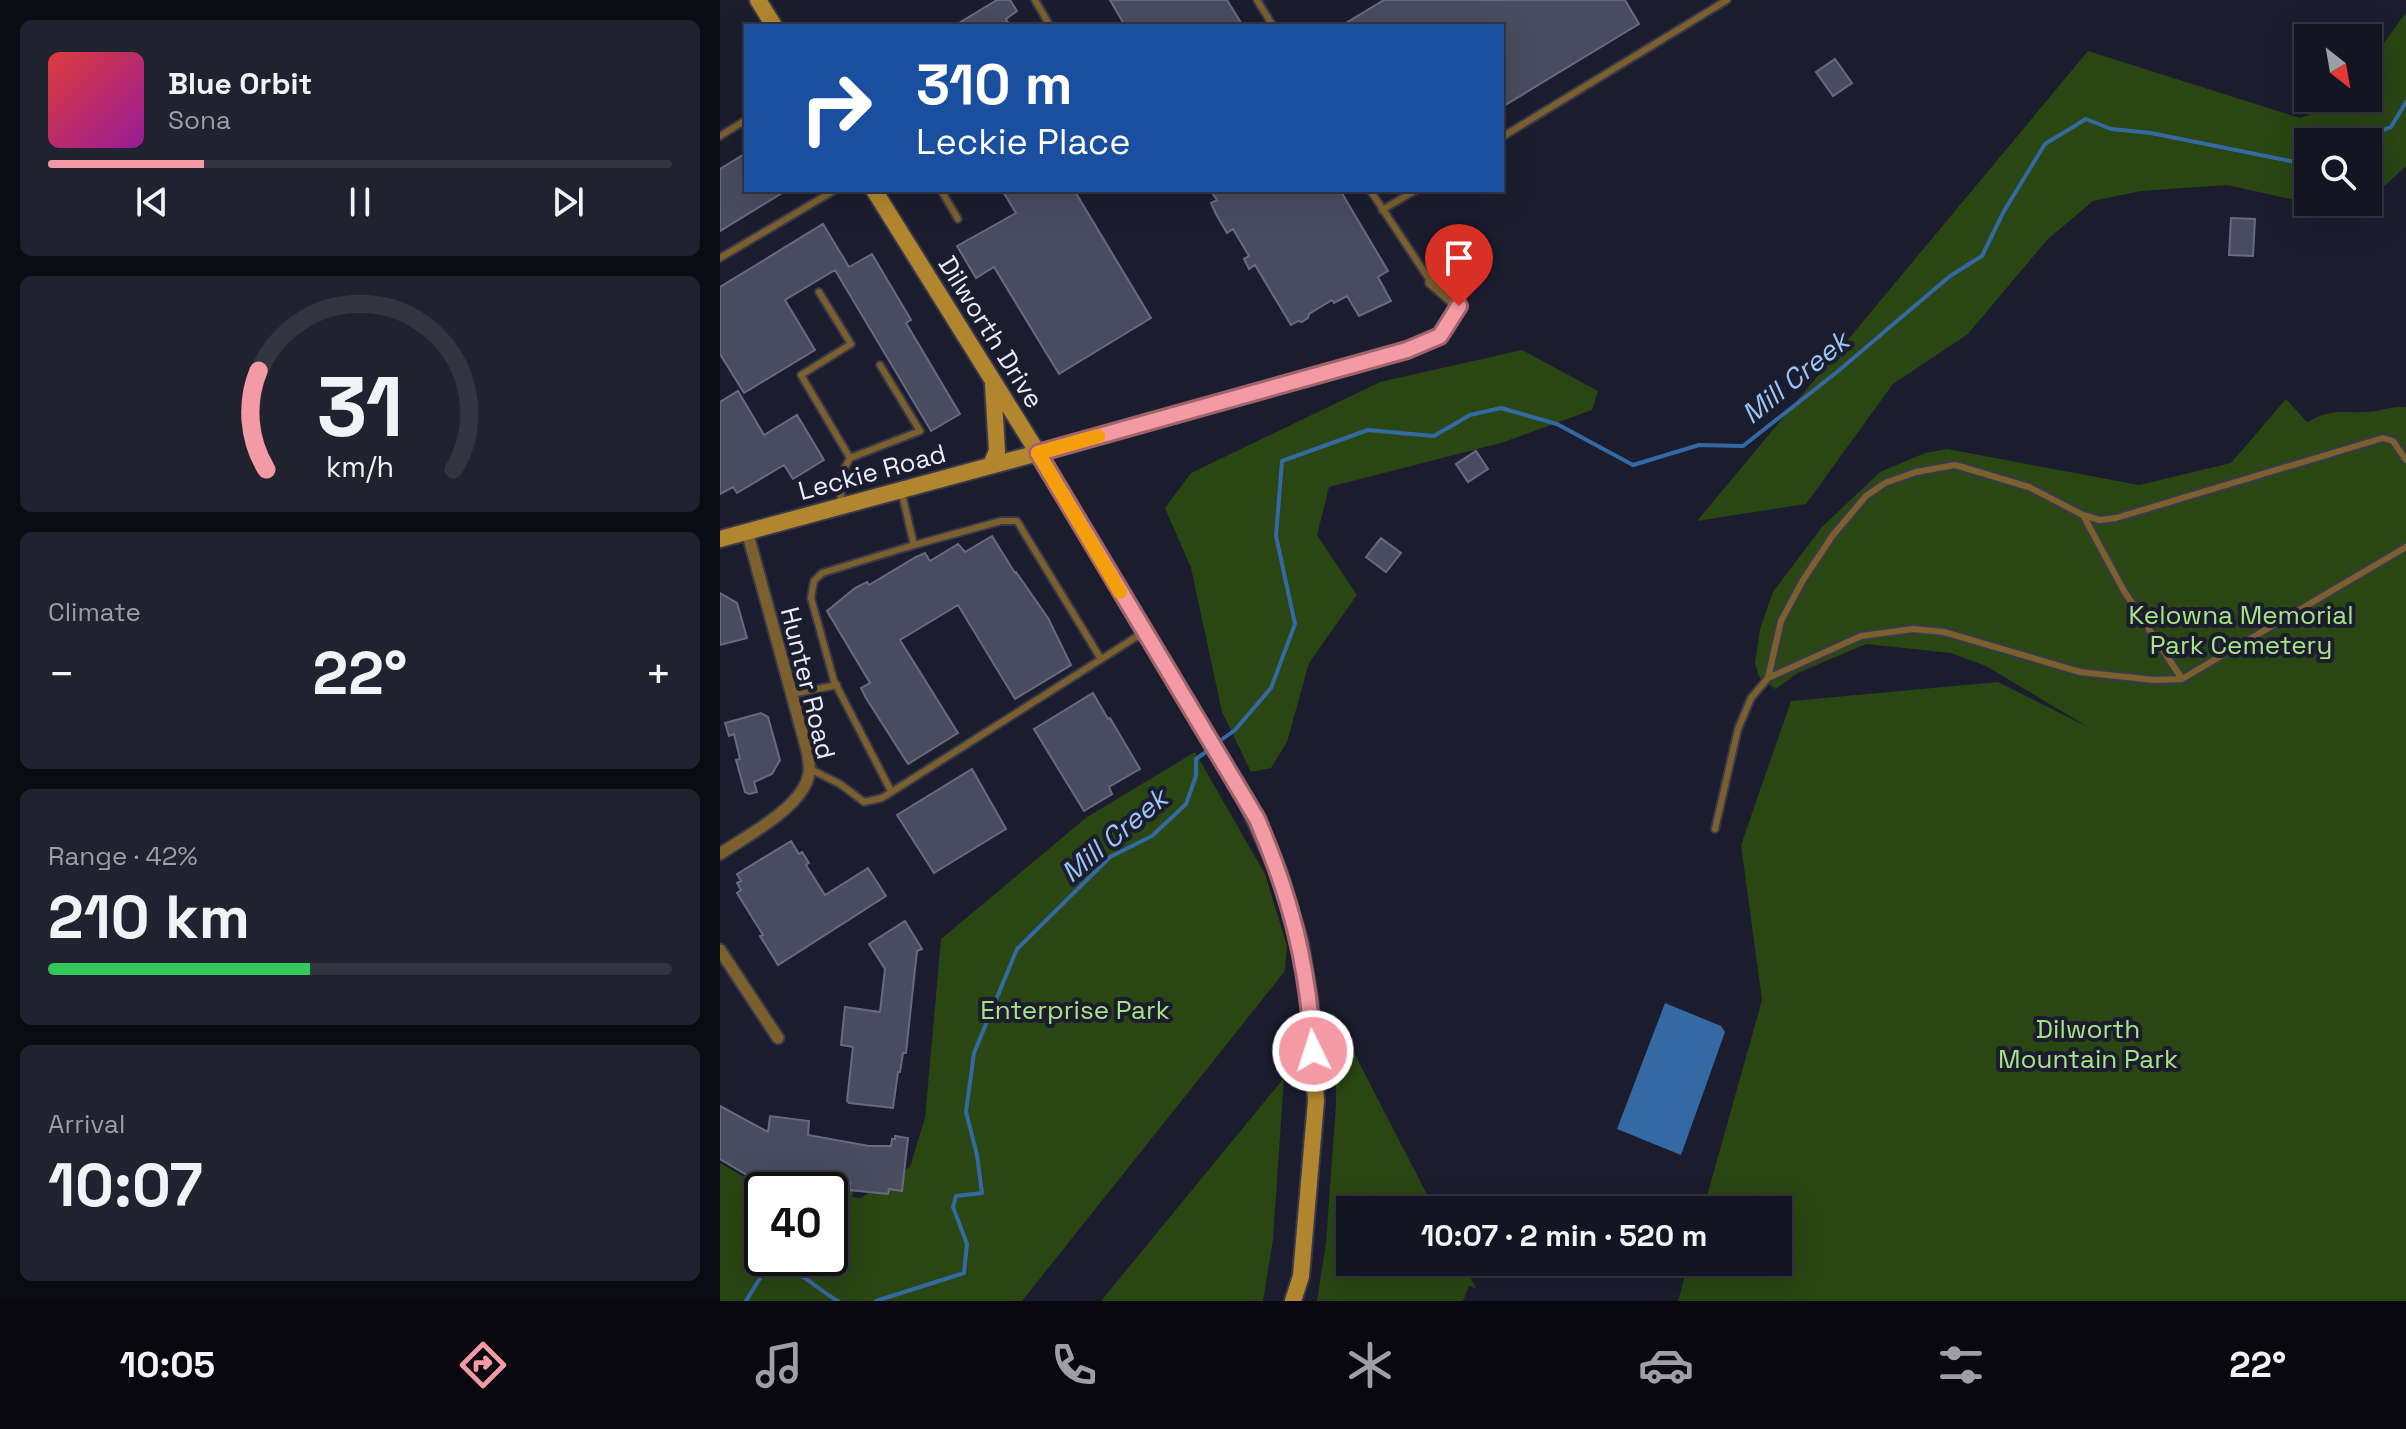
<!DOCTYPE html>
<meta charset="utf-8">
<style>
body{margin:0;font-family:"Space Grotesk",sans-serif;background:#21222f;color:#f1f3f6;height:100vh;display:flex;flex-direction:column;font-size:30px;white-space:nowrap}
*{box-sizing:border-box;margin:0}
p{font-size:26px;color:#9d9fa5}
.icon{flex:none;width:44px;height:44px;fill:none;stroke:currentColor;stroke-width:2;stroke-linecap:round;stroke-linejoin:round}
.map{position:relative;flex:1;overflow:hidden}
.panel{display:flex;flex-direction:column;gap:20px;padding:20px;background:#0b0c13;width:720px}
.panel>*{flex:none}
.banner{position:absolute;left:24px;top:24px;width:760px;height:168px;border-radius:0px;box-shadow:0 8px 32px #0002,0 0 0 2px #333440;background:#1a4fa0;color:#fff;overflow:hidden}
.needle{width:52px;rotate:149deg}
.buttons{position:absolute;left:1574px;top:24px;display:grid;gap:16px}
.buttons a{display:grid;place-items:center;width:88px;height:88px;border-radius:0px;background:#141522;box-shadow:0 8px 32px #0002,0 0 0 2px #333440;font-size:40px}
.speed{position:absolute;left:24px;top:1172px;display:flex;gap:16px;font-size:40px;font-weight:700;text-align:center}
.speed>*{display:grid;place-content:center;width:104px;height:104px;border-radius:50%;background:#141522;box-shadow:0 8px 32px #0002,0 0 0 2px #333440;line-height:1}
.speed .limit{border:4px solid #111;border-radius:12px;background:#fff;color:#111}
.pin{position:absolute;display:grid;place-items:center;width:68px;height:68px;color:#fff;margin:-82px -34px;border-radius:50% 50% 50% 0;rotate:-45deg;box-shadow:0 0 8px #0007}
.pin .icon{rotate:45deg}
.me{position:absolute;width:88px;margin:-44px;rotate:356deg;stroke-linejoin:round;filter:drop-shadow(0 0 6px #0008)}
.turn{display:flex;align-items:center;gap:28px;height:168px;padding:0 40px;font-size:36px}
.turn .icon{width:104px;height:104px;stroke-width:2.5}
.turn b{display:block;font-size:56px;line-height:68px}
.big{font-size:60px;font-weight:700;line-height:1.1}
.panel .tile{flex:1;display:flex;flex-direction:column;justify-content:center;gap:12px;min-width:0;padding:0 28px;border-radius:12px;background:#21222f}
.panel .dial{align-items:center;gap:0}
.dial svg{height:208px;overflow:visible;fill:none;stroke:#333440;stroke-width:7;stroke-linecap:round;text-anchor:middle}
.dial text{fill:#f1f3f6;stroke:none}
.song{display:flex;align-items:center;gap:24px}
.cover{width:96px;height:96px;border-radius:12px;background:linear-gradient(135deg,hsl(0 70% 55%),hsl(300 70% 35%))}
.played{height:8px;border-radius:4px;background:linear-gradient(90deg,#f49aa4 25%,#333440 25%)}
.keys{display:flex;justify-content:space-around;direction:ltr}
.heat{display:flex;justify-content:space-between;align-items:center;font-size:44px;direction:ltr}
.charge{height:12px;border-radius:6px;background:linear-gradient(90deg,#34c759 42%,#333440 0)}
.trip{position:absolute;left:616px;top:1196px;width:456px;height:80px;border-radius:0px;background:#141522;box-shadow:0 8px 32px #0002,0 0 0 2px #333440;font-weight:700;line-height:80px;text-align:center}
.dock{display:flex;height:128px;justify-content:space-around;align-items:center;background:#08080e;color:#9d9fa5}
.dock .icon{width:56px;height:56px}
.dock .current{color:#f49aa4}
.dock b{font-size:36px;color:#f1f3f6}
main{display:flex;flex:1;min-height:0}
.map>svg:first-child{display:block}
.green{fill:#294613}
.water{fill:#3469a4}
.lines{fill:none;stroke-linecap:round;stroke-linejoin:round}
.stream{stroke:#3469a4;stroke-width:4}
.building{fill:#494b5f;stroke:#696a80;stroke-width:2}
.lane-casing{stroke:#38394b;stroke-width:10}
.street-casing{stroke:#38394b;stroke-width:15}
.secondary-casing{stroke:#38394b;stroke-width:20}
.lane{stroke:#7b602e;stroke-width:6}
.street{stroke:#7b602e;stroke-width:11}
.secondary{stroke:#b1862e;stroke-width:16}
.route-casing{stroke:#9f646b;stroke-width:20}
.route{stroke:#f49aa4;stroke-width:14}
.slow{stroke:#f59e0b;stroke-width:14}
.labels{text-anchor:middle;dominant-baseline:central;stroke-width:8;stroke-linejoin:round;paint-order:stroke}
.street-label{font-size:26px;fill:#ecedfa;stroke:#1b1c2e}
.park-label{font-size:26px;fill:#a9e484;stroke:#1b1c2e}
.water-label{font-size:28px;font-style:italic;fill:#9ac5f6;stroke:#1b1c2e}
</style>
<main>
<section class="panel">
<div class="tile">
<div class="song"><i class="cover"></i><div><b>Blue Orbit</b><p>Sona</p></div></div>
<div class="played"></div>
<div class="keys"><svg class="icon" aria-label="previous" viewBox="0 0 24 24"><path d="M18 5L8 12l10 7zM5 5v14"/></svg><svg class="icon" aria-label="pause" viewBox="0 0 24 24"><path d="M8 5v14M16 5v14"/></svg><svg class="icon" aria-label="next" viewBox="0 0 24 24"><path d="M6 5l10 7-10 7zM19 5v14"/></svg></div>
</div>
<div class="tile dial"><svg viewBox="0 0 100 80">
<path d="M14 69A42 42 0 1 1 86 69"/>
<path d="M14 69A42 42 0 0 1 11 31" stroke="#f49aa4"/>
<text x="50" y="56" font-size="32" font-weight="700">31</text>
<text x="50" y="72" font-size="11">km/h</text>
</svg></div>
<div class="tile"><p>Climate</p>
<div class="heat"><a>−</a><b class="big">22°</b><a>+</a></div>
</div>
<div class="tile"><p>Range · 42%</p><b class="big">210 km</b><div class="charge"></div></div>
<div class="tile"><p>Arrival</p><b class="big">10:07</b></div>
</section>
<div class="map">
<svg width="1686" height="1301" viewBox="0 0 1686 1301">
<rect width="100%" height="100%" fill="#1b1c2e"/>
<path class="green" d="M1686,13V166L1661,189L1648,191V142H1588V200L1579,201L1507,185L1421,191L1373,201L1327,240L1248,334L1173,384L1086,504L977,521L1368,51L1580,118L1617,105L1623,98H1648V64Z
M802,350L878,391L872,410L781,443L609,487L597,535L637,595L589,663L567,742L551,768L531,772L502,712L471,568L445,508L471,473L660,382Z
M1566,399L1587,422C1612,408 1621,413 1648,412C1663,411 1670,406 1686,407V1301H958L969,1262H1058V1210H983L1042,1000L1021,845L1071,701L1278,682L1368,727L1266,666L1231,653L1146,644L1078,673L1055,689L1039,677L1035,663L1040,629L1053,592L1102,527L1160,472L1205,453L1227,449L1419,485L1511,463Z
M475,752L545,874L567,946L565,971L302,1301H0V1163L47,1190H42V1258H110V1190H84V1187L93,1188L94,1185L133,1191L132,1197L141,1198L190,1167L205,1118L221,939L367,817Z
M615,1016L715,1210H630V1262H742L756,1288L749,1286L743,1301H597L606,1243L616,1104Z
M564,1078L553,1239L543,1301H381Z"/>
<path class="water" d="M945,1003L1001,1026L1005,1032L961,1155L897,1129Z"/>
<g class="lines">
<path class="stream" d="M1633,142L1671,127L1686,102
M497,743L515,730L551,688L575,624L556,536L562,461L648,430L714,436L750,415L781,408L837,424L913,465L979,445L1023,446L1117,372L1230,276L1262,256L1284,211L1325,144L1366,119L1391,129L1431,133L1580,163L1588,160
M26,1301L42,1275C83,1264 86,1283 118,1301
M156,1301L244,1273L247,1244L233,1207L236,1196L262,1193L257,1155L246,1112L254,1053L297,949L390,857L432,836L466,804L476,776V759L490,749"/>
</g>
<path class="building" d="M277,0H290L297,11L286,19L290,26H234Z
M390,0H507L523,26H405Z
M664,0H905L919,24L782,107V26H621Z
M1115,59L1132,83L1113,96L1096,72Z
M26,153V190H67L0,231V169Z
M282,190H354L431,318L339,374L274,267L256,278L237,246L296,213Z
M490,190H620L668,271L658,277L671,301L639,316L627,296L614,303L612,300L589,314L588,318L582,322L578,321L571,325L535,265L529,269L524,259L529,256L513,229L507,233L496,214L491,203L497,200Z
M1511,218L1535,219L1533,256L1509,255Z
M103,224L129,267L152,254L191,320L186,323L240,414L211,431L115,270L65,300L95,350L24,393L0,354V287Z
M18,391L44,435L77,415L104,460L73,479L64,465L17,493L13,487L0,494V402Z
M756,451L768,469L748,482L736,464Z
M272,536L295,573L296,572L328,618L351,665L295,699L238,605L180,640L238,733L188,764L146,698L141,688L150,683L107,611L135,588L147,582L149,585L196,557L205,553L210,561L238,544L245,552Z
M661,538L681,553L666,572L646,557Z
M0,593L17,603L27,638L0,645Z
M373,693L388,719L390,718L420,769L389,787L392,794L364,811L314,729Z
M41,713L48,717L60,760L52,774L34,782L37,792L29,794L25,792L16,760L20,759L14,734L9,736L5,723Z
M252,769L286,829L214,873L177,815Z
M71,841L79,854L82,852L89,863L86,865L105,895L148,868L166,896L58,965L40,936L43,935L17,893L21,890L17,883L21,881L17,874Z
M185,921L202,949L197,951L186,1053H183L180,1072H178L173,1108L129,1103L127,1101L133,1047L121,1045L125,1007L160,1012L165,969L149,944Z
M0,1106L48,1132L50,1116L89,1121L88,1135L149,1146H171L172,1139H175V1136L188,1138L182,1191L169,1189L168,1194L129,1190L130,1182L91,1177V1181L82,1180L81,1186H77L76,1190L47,1187L0,1159Z"/>
<g class="lines">
<g class="lane-casing">
<path id="lane" d="M315,0L330,26
M537,0L553,26
M0,136L26,120
M782,137L1007,0
M221,190L238,219
M650,190L711,282
M662,210L696,190
M0,258L115,190
M99,292L131,344L81,375L130,458L123,471L120,506
M130,458L200,431L160,365
M181,490L194,545L281,521H297L381,659
M1363,515L1380,520L1396,518L1663,438L1673,441L1686,460
M1048,678L1061,621L1083,580L1113,535L1146,496L1165,483L1196,472L1235,465L1309,487L1363,515L1404,591L1462,679
M72,694L117,685
M90,769L120,784L144,802L162,798L424,632
M171,791L114,681L91,598L94,581L102,573L194,545
M995,829L1018,729L1031,698L1048,678L1141,636L1193,629L1224,632L1360,672L1434,680L1462,679L1686,547"/>
</g>
<g class="street-casing">
<path id="street" d="M318,453L687,350L720,336L739,306L711,282
M0,854C26,836 84,807 89,773C90,767 88,759 88,754L27,531
M0,950L58,1038"/>
</g>
<g class="secondary-casing">
<path id="secondary" d="M38,0L54,26
M154,190L318,453L526,800L558,870L580,943L590,1004L596,1101L581,1276L573,1301
M271,465L277,451L273,384
M0,539L318,453"/>
</g>
<use href="#lane" class="lane"/>
<use href="#street" class="street"/>
<use href="#secondary" class="secondary"/>
</g>
<g class="lines">
<g class="route-casing">
<path id="route" d="M593,1051C588,965 571,898 537,819L318,453L687,350L720,336L739,306"/>
</g>
<use href="#route" class="route"/>
<path class="slow" d="M378,436L318,453L400,592"/>
</g>
<g class="labels">
<g class="street-label">
<text transform="translate(271 332) rotate(58)">Dilworth Drive</text>
<text transform="translate(152 472) rotate(-15)">Leckie Road</text>
<text transform="translate(88 683) rotate(76)">Hunter Road</text>
</g>
<g class="park-label">
<text x="1521" y="615">Kelowna Memorial<tspan x="1521" dy="30">Park Cemetery</tspan></text>
<text x="355" y="1010">Enterprise Park</text>
<text x="1368" y="1029">Dilworth<tspan x="1368" dy="30">Mountain Park</tspan></text>
</g>
<g class="water-label">
<text transform="translate(1075 377) rotate(-39)">Mill Creek</text>
<text transform="translate(394 835) rotate(-40)">Mill Creek</text>
</g>
</g>
</svg>
<div class="buttons">
<a><svg class="needle" viewBox="-14 -14 28 28"><path d="M0-13l5 13h-10z" fill="#e53935"/><path d="M0 13l5-13h-10z" fill="#9d9fa5"/></svg></a>
<a><svg class="icon" aria-label="search" viewBox="0 0 24 24"><circle cx="10" cy="10" r="6"/><path d="M15 15l6 6"/></svg></a>
</div>
<div class="speed"><div class="limit">40</div></div>
<div class="pin" style="left:739px;top:306px;background:#d93025"><svg class="icon" aria-label="arrive" viewBox="0 0 24 24"><path d="M6 21V4h12l-3 4 3 4H6"/></svg></div>
<svg class="me" style="left:593px;top:1051px" viewBox="-20 -20 40 40"><circle r="17" fill="#f49aa4" stroke="#fff" stroke-width="3"/><path d="M0-11L8 9 0 5-8 9z" fill="#fff"/></svg>
<div class="trip">10:07 · 2 min · 520 m</div>
<div class="banner">
<div class="turn"><svg class="icon" aria-label="right" viewBox="0 0 24 24"><path d="M7 20v-9h11M14 6l5 5-5 5"/></svg><div><b>310 m</b>Leckie Place</div></div>
</div>
</div>
</main>
<nav class="dock">
<b>10:05</b>
<svg class="icon current" aria-label="directions" viewBox="0 0 24 24"><path d="M12 3l9 9-9 9-9-9zM9 14v-3h6M13 9l2 2-2 2"/></svg>
<svg class="icon" aria-label="music" viewBox="0 0 24 24"><path d="M9 18V5l10-2v13"/><circle cx="6" cy="18" r="3"/><circle cx="16" cy="16" r="3"/></svg>
<svg class="icon" aria-label="phone" viewBox="0 0 24 24"><path d="M5 4h4l2 5-3 2q2 4 5 5l2-3 5 2v4C11 20 4 13 5 4z"/></svg>
<svg class="icon" aria-label="climate" viewBox="0 0 24 24"><path d="M12 3v18M4 7l16 10M4 17L20 7"/></svg>
<svg class="icon" aria-label="car" viewBox="0 0 24 24"><path d="M5 17H2v-5l4-1 3-4h7l3 4 3 1v5h-3M9 17h6M6 11h13"/><circle cx="7" cy="17" r="2"/><circle cx="17" cy="17" r="2"/></svg>
<svg class="icon" aria-label="filters" viewBox="0 0 24 24"><path d="M4 7h16M4 17h16"/><circle cx="9" cy="7" r="2"/><circle cx="15" cy="17" r="2"/></svg>
<b>22°</b>
</nav>
